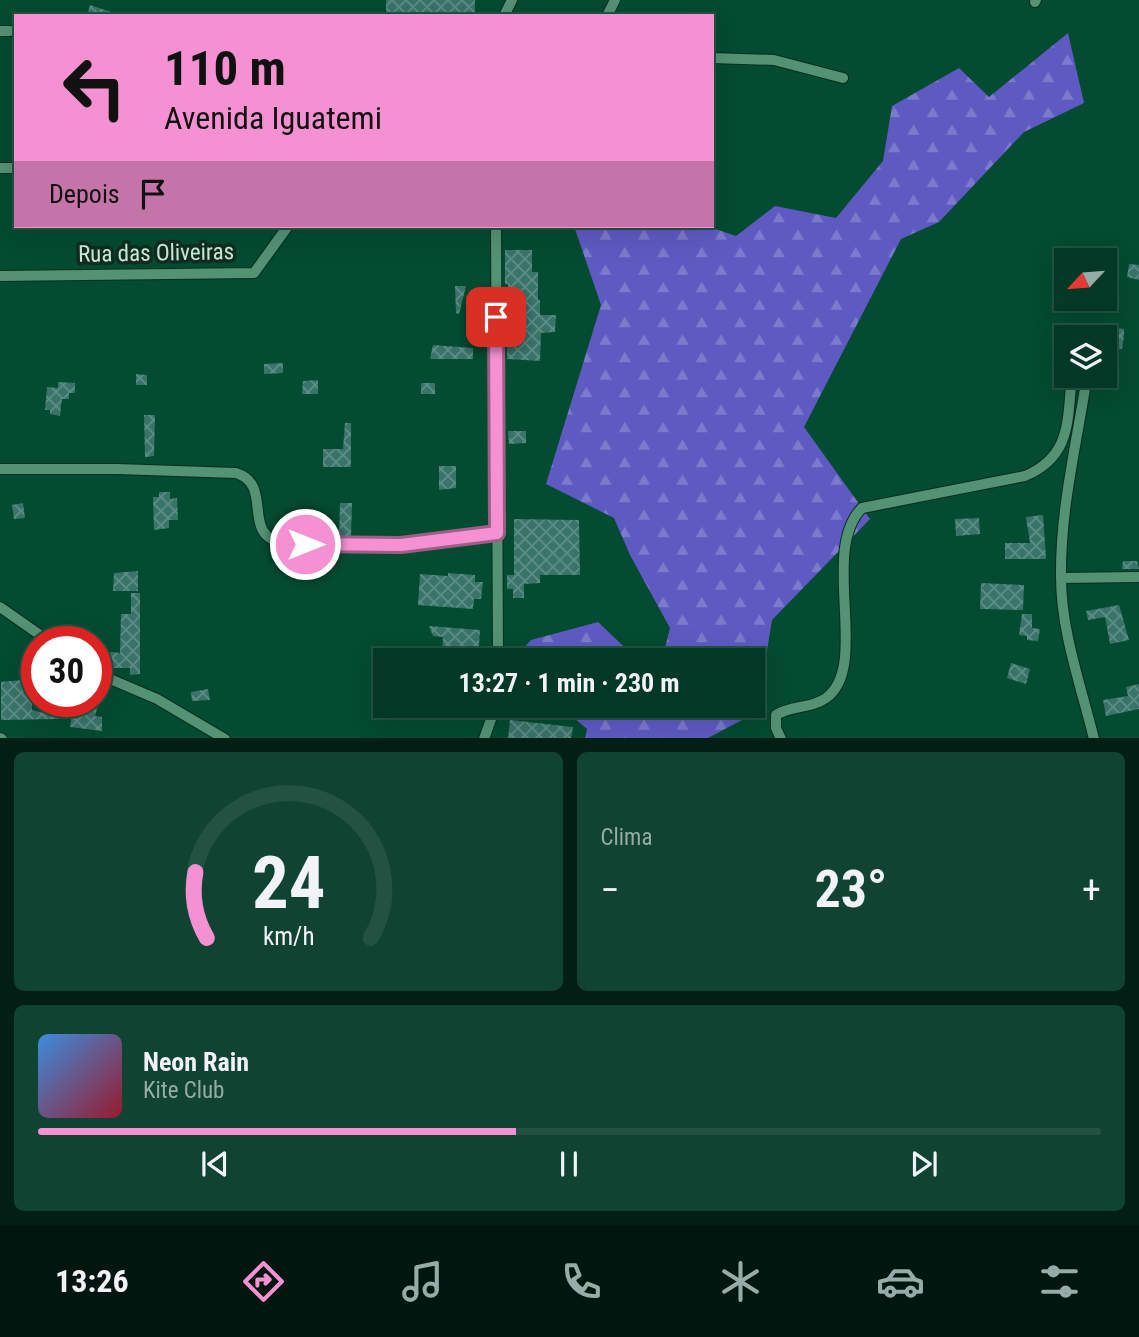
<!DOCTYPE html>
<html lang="pt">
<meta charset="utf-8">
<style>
body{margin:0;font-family:"Roboto Condensed",sans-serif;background:#104332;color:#f1f3f6;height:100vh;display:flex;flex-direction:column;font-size:26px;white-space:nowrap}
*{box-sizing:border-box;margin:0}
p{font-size:23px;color:#96aca7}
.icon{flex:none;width:38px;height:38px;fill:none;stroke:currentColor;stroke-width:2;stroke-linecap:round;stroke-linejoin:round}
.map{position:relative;height:738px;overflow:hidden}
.details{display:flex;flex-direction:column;gap:14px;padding:14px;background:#011f14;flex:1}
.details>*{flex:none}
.banner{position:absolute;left:14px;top:14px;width:700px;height:214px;border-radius:0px;box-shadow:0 7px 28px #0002,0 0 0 2px #235242;background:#f591d2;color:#111;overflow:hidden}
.needle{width:46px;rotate:244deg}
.fabs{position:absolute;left:1054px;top:248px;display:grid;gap:14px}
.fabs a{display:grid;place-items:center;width:63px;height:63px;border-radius:0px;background:#023825;box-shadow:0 7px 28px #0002,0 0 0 2px #235242;font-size:35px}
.speed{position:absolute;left:21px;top:626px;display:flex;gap:14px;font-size:35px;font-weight:700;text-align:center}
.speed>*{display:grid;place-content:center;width:91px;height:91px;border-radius:50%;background:#023825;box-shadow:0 7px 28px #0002,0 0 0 2px #235242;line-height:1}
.speed .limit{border:10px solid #d22;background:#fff;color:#111}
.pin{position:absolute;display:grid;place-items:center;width:60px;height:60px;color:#fff;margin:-30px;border-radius:14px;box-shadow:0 4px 10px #0006}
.me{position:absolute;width:77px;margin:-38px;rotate:90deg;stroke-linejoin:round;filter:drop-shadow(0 0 5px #0008)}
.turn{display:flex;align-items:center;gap:24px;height:147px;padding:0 35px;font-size:32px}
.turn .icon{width:91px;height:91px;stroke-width:2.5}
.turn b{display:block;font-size:49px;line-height:60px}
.then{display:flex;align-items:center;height:66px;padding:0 35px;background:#0003;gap:14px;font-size:26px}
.big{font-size:52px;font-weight:700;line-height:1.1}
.details .card{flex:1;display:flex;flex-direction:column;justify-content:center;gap:10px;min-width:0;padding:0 24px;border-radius:10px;background:#104332}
.details .dial{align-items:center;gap:0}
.dial svg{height:182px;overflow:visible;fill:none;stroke:#235242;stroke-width:7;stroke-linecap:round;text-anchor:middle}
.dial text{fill:#f1f3f6;stroke:none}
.song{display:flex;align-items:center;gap:21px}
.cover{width:84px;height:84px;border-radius:10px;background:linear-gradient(135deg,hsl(210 70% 55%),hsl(350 70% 35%))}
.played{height:7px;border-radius:4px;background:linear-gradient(90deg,#f591d2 45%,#235242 45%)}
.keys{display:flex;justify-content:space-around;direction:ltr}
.heat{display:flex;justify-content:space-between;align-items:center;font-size:38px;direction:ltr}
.details .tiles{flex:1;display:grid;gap:14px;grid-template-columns:1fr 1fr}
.card:last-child{grid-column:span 2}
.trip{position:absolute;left:373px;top:648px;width:392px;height:70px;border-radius:0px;background:#023825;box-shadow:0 7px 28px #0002,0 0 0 2px #235242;font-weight:700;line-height:70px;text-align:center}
.menu{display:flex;height:112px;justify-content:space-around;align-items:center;background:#01160f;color:#96aca7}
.menu .icon{width:49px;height:49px}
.menu .active{color:#f591d2}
.menu b{font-size:32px;color:#f1f3f6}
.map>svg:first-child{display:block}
.forest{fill:url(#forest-firs)}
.building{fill:url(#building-cross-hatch)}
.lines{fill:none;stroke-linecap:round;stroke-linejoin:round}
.minor-casing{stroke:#0b2d1e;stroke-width:12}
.minor{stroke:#549274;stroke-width:10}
.route-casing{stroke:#9f5e88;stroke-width:18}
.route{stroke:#f591d2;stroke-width:12}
.labels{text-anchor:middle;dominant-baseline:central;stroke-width:7;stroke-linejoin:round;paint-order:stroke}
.street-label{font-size:23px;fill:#cae9d8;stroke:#122c1f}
</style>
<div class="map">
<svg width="1139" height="739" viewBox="0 0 1139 739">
<defs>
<pattern id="forest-firs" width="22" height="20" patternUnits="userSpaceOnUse" patternTransform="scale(1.75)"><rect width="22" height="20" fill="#5f5ac2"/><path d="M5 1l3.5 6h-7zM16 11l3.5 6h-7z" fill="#7c7acc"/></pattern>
<pattern id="building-cross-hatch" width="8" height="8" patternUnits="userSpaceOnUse" patternTransform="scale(1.75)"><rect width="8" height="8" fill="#397369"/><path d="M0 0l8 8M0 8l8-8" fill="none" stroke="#5d8e85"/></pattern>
</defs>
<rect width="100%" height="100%" fill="#034b31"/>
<path class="forest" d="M1068,33L1084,103L1024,132L939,222L901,239L804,427L870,519L772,620L757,712L708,738L585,739L587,729L574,718L517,711L516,705H752V660H662L670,628L630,555L614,518L546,484L601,305L574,226H707L736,236L775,206L836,218L883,161L892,106L959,68L989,97Z
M598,622L638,660H513L531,640Z"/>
<path class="building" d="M386,0H475V16H386Z
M90,5L117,14V16H87Z
M505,250H532V272H538V300H540V315H556L555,332L541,333L540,361L507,359L508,284H505Z
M1129,264L1139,265V280L1127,277Z
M455,286H466L459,314L456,313Z
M1110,327L1124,329V336L1122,349L1115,348L1110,382H1104V332L1109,333Z
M433,345L473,348V359H430Z
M283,363V373L264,374V364Z
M136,374L147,375V385H136Z
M318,380V394H302L303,381Z
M58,382L75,383V393H69V399H62L60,416L50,414V410H45L47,387L58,388Z
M421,383H435V394H421Z
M144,415H155L154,456L145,457Z
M345,423H351V467H323V449H343Z
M508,431H526V443L509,444Z
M439,466H456V488L439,490Z
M159,492H170V499L177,498L178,520H169V528L154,530L153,497H159Z
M23,503L25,518L14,519L12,505Z
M340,503H352L351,536H339Z
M1043,515L1046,559H1005V543H1030L1026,517Z
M979,518L980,534L956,536L955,519Z
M514,519L579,520L580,575H540V583L524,584V598H513V589H507V575H514Z
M1123,561H1137L1139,569H1122Z
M138,571V591H113L114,573Z
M448,573L475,575V582H483L481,599H474L473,609L418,605L420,574L448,576Z
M981,583L1024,585L1023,610L980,609Z
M131,593H140V674L130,675V668H110V671L101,667L103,651L120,653L121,614H131Z
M1119,605L1129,640L1110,644L1105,617L1088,620L1086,611Z
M1022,614H1032V628L1040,629L1038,641L1027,640V636L1019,635Z
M429,626L480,630L478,660H442L443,637L433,636Z
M1011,663L1030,669L1026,684L1007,678Z
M32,679V710L59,717V719L1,720V682Z
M1139,684V709L1106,716L1103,700L1128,696L1126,687Z
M208,689L210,700L192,701L191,692Z
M88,703L98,706L95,716L102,717V731L70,727L73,708L85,710Z
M510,720L573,727L571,739H508Z"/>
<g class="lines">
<g class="minor-casing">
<path id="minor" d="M1035,2L1036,0
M504,16L512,0
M607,16L615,0
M0,31H10
M712,58L774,60L843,78
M0,168H16
M496,226L498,660
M0,276L254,273L288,226
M1094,338L1095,329
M1087,376C1077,442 1060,510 1061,577C1061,631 1081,686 1094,739
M0,469H117L236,473C275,485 239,536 284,543L401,545L497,533
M1061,578L1139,577
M0,607L50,642
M96,673L157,699L225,739
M0,738L2,739
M484,739L496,705
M781,739L776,728V715C791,705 811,709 826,698C871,666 819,551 862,508L1025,476C1072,456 1067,420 1072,376"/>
</g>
<use href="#minor" class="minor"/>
</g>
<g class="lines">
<g class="route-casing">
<path id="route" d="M305,544L401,545L497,533L496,317"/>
</g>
<use href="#route" class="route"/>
</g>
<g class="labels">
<g class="street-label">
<text transform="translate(156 253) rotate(-1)">Rua das Oliveiras</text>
</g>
</g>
</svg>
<div class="fabs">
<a><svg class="needle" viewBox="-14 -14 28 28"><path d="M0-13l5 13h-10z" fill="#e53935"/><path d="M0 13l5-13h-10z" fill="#96aca7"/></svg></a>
<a><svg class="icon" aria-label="layers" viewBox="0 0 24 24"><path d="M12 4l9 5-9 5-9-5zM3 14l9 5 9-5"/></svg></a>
</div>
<div class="speed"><div class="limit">30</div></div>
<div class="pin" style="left:496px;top:317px;background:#d93025"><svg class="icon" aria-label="arrive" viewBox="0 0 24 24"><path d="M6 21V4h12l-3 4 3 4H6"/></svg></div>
<svg class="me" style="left:305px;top:544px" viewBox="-20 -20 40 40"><circle r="17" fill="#f591d2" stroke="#fff" stroke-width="3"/><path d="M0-11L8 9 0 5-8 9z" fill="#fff"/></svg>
<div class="trip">13:27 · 1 min · 230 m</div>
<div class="banner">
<div class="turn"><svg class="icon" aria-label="left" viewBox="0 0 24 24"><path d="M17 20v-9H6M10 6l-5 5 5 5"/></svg><div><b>110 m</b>Avenida Iguatemi</div></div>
<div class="then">Depois<svg class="icon" aria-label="arrive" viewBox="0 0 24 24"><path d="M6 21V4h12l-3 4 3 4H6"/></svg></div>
</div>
</div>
<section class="details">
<div class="tiles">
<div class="card dial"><svg viewBox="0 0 100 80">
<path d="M14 69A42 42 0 1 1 86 69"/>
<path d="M14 69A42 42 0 0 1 9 40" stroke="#f591d2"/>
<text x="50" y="56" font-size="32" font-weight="700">24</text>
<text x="50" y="72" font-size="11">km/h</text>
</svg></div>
<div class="card"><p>Clima</p>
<div class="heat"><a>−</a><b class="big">23°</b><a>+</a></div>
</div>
<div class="card">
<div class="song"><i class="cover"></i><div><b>Neon Rain</b><p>Kite Club</p></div></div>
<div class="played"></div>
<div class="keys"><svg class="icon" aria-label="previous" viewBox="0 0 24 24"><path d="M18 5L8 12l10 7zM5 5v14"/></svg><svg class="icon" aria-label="pause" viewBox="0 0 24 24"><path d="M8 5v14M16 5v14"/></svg><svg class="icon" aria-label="next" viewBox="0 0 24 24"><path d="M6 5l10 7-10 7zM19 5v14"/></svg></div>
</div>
</div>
</section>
<nav class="menu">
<b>13:26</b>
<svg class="icon active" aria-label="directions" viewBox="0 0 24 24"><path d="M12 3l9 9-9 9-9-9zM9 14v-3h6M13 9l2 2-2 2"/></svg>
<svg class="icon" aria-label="music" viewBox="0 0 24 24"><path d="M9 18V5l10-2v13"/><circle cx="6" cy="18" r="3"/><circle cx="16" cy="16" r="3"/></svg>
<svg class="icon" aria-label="phone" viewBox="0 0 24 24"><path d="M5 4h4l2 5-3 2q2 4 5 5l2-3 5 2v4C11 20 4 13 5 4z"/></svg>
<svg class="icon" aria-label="climate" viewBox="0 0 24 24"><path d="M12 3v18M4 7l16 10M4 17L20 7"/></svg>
<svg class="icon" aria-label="car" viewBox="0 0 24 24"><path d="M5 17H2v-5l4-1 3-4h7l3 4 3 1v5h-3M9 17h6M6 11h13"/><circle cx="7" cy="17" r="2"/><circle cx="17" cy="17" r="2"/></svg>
<svg class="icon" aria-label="filters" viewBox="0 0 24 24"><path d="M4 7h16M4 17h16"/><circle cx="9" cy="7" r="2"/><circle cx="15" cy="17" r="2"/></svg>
</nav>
